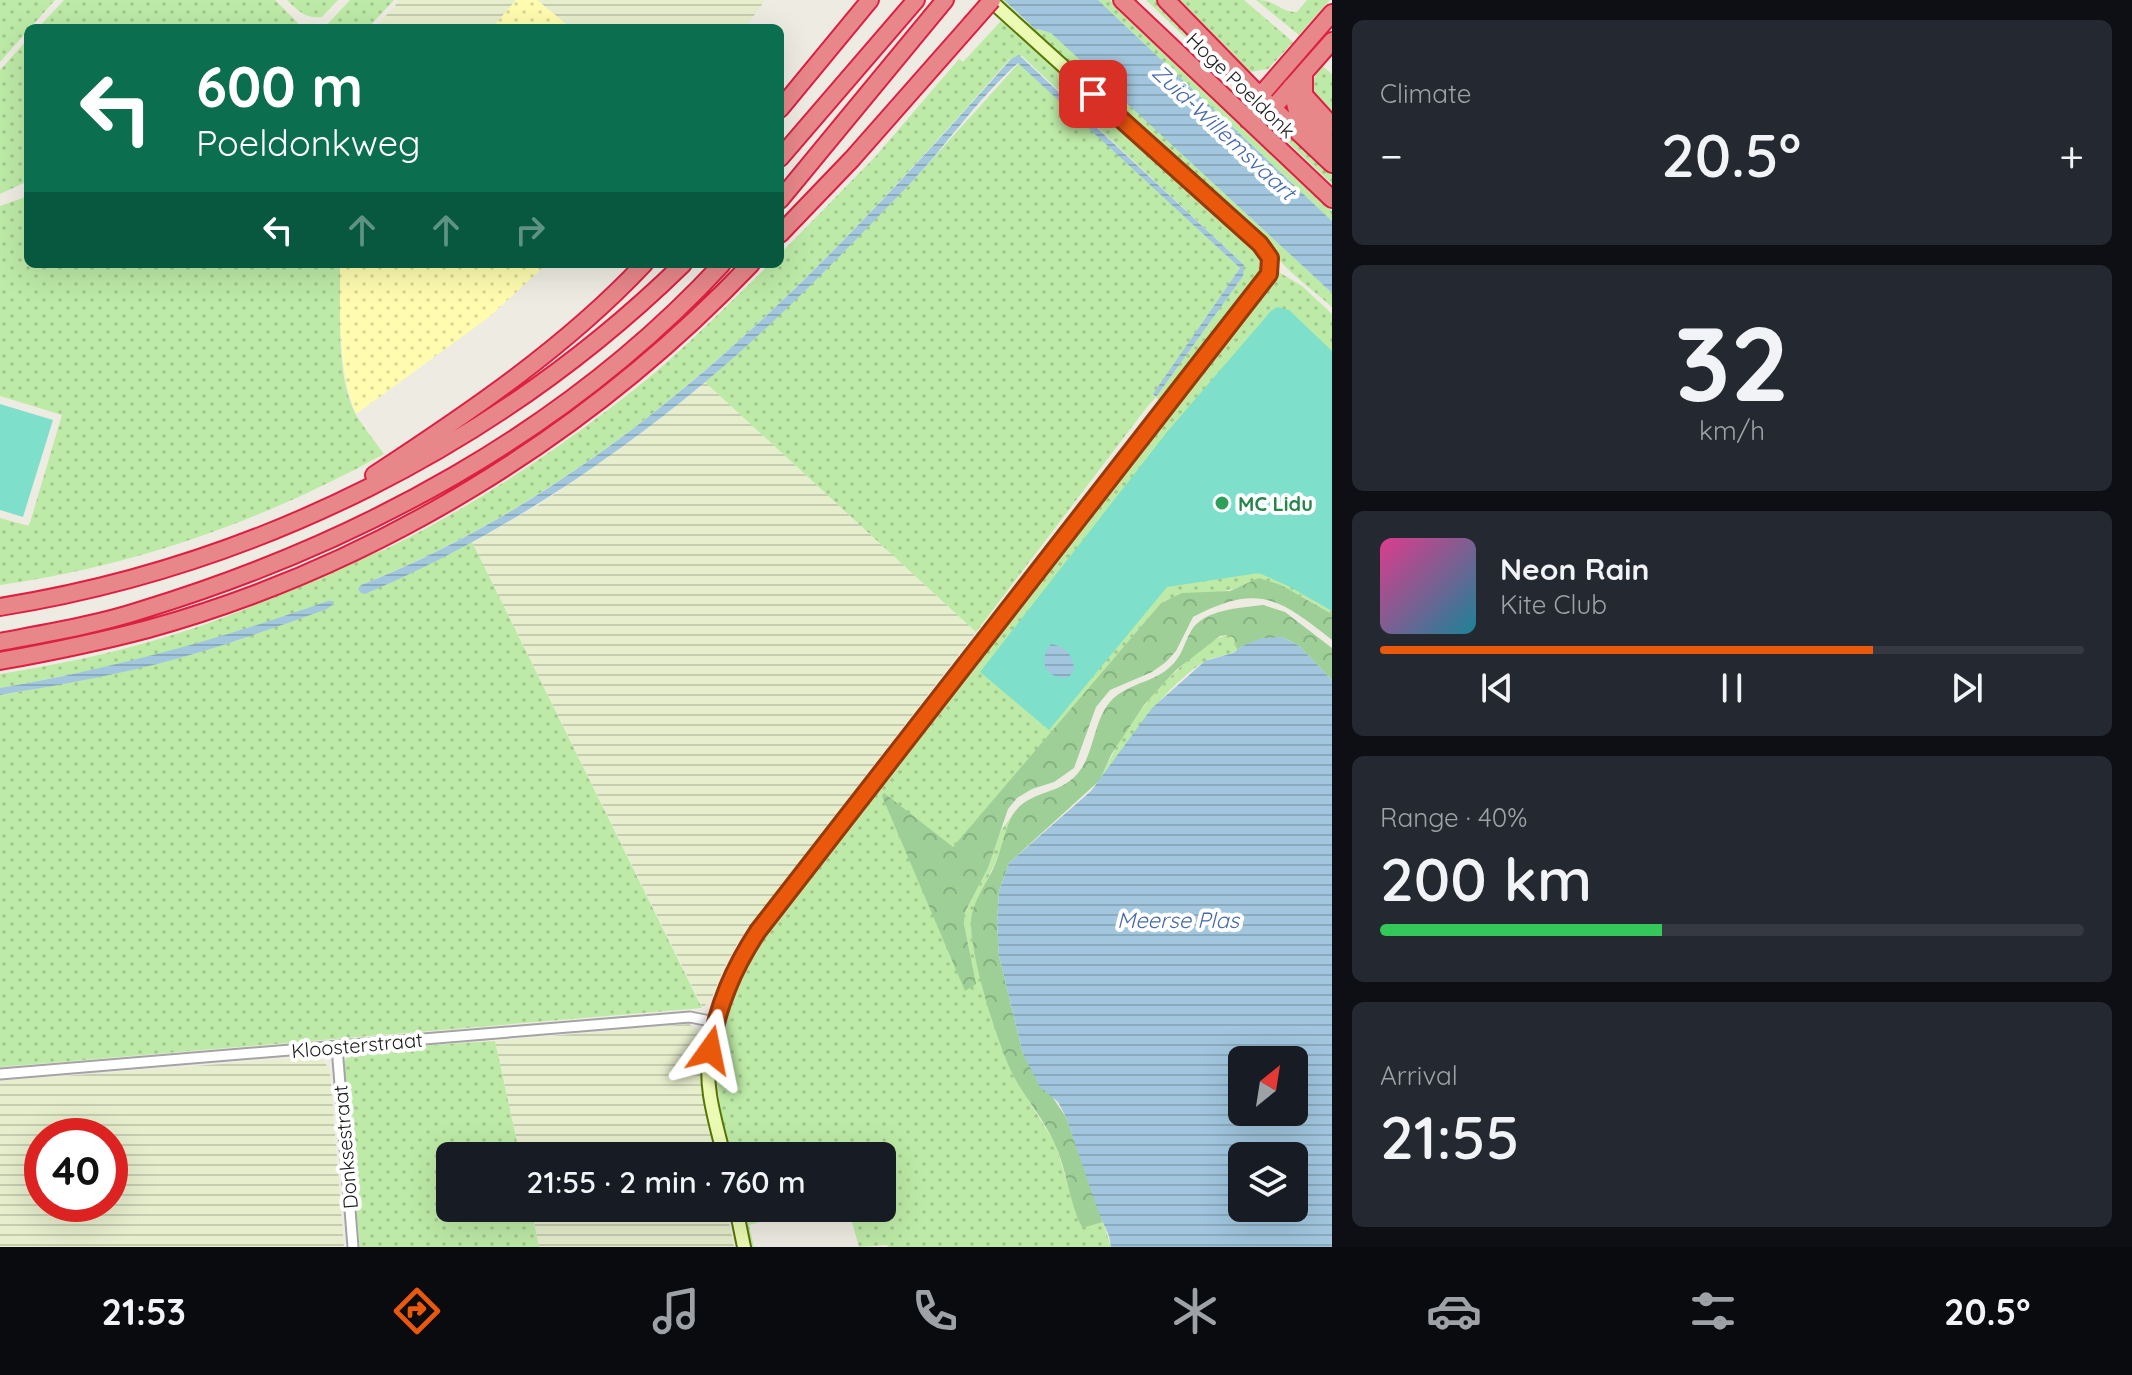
<!DOCTYPE html>
<meta charset="utf-8">
<style>
body{margin:0;font-family:Quicksand,sans-serif;background:#242831;color:#f1f3f6;height:100vh;display:flex;flex-direction:column;font-size:30px;white-space:nowrap}
*{box-sizing:border-box;margin:0}
p{font-size:26px;color:#9ea1a6}
.icon{flex:none;width:44px;height:44px;fill:none;stroke:currentColor;stroke-width:2;stroke-linecap:round;stroke-linejoin:round}
.map{position:relative;flex:1;overflow:hidden}
.side{display:flex;flex-direction:column;gap:20px;padding:20px;background:#0d0f14;width:800px}
.side>*{flex:none}
.guide{position:absolute;left:24px;top:24px;width:760px;height:244px;border-radius:12px;box-shadow:0 8px 32px #0002;background:#0b6e4f;color:#fff;overflow:hidden}
.needle{width:52px;rotate:30deg}
.fabs{position:absolute;left:1228px;top:1046px;display:grid;gap:16px}
.fabs a{display:grid;place-items:center;width:80px;height:80px;border-radius:12px;background:#171b24;box-shadow:0 8px 32px #0002;font-size:40px}
.speed{position:absolute;left:24px;top:1118px;display:flex;gap:16px;font-size:40px;font-weight:700;text-align:center}
.speed>*{display:grid;place-content:center;width:104px;height:104px;border-radius:50%;background:#171b24;box-shadow:0 8px 32px #0002;line-height:1}
.speed .limit{border:12px solid #d22;background:#fff;color:#111}
.pin{position:absolute;display:grid;place-items:center;width:68px;height:68px;color:#fff;margin:-34px;border-radius:16px;box-shadow:0 4px 12px #0006}
.me{position:absolute;width:88px;margin:-44px;rotate:12deg;stroke-linejoin:round;filter:drop-shadow(0 0 6px #0008)}
.turn{display:flex;align-items:center;gap:28px;height:168px;padding:0 40px;font-size:36px}
.turn .icon{width:104px;height:104px;stroke-width:2.5}
.turn b{display:block;font-size:56px;line-height:68px}
.lanes{display:flex;align-items:center;height:76px;padding:0 40px;background:#0003;justify-content:center;gap:40px;direction:ltr}
.lanes .off{opacity:.35}
.big{font-size:60px;font-weight:600;line-height:1.1}
.side .tile{flex:1;display:flex;flex-direction:column;justify-content:center;gap:12px;min-width:0;padding:0 28px;border-radius:12px;background:#242831}
.side .dial{align-items:center;gap:0}
.dial b{font-size:104px;line-height:1}
.song{display:flex;align-items:center;gap:24px}
.cover{width:96px;height:96px;border-radius:12px;background:linear-gradient(135deg,hsl(330 70% 55%),hsl(190 70% 35%))}
.played{height:8px;border-radius:4px;background:linear-gradient(90deg,#ea580c 70%,#363941 70%)}
.keys{display:flex;justify-content:space-around;direction:ltr}
.heat{display:flex;justify-content:space-between;align-items:center;font-size:44px;direction:ltr}
.charge{height:12px;border-radius:6px;background:linear-gradient(90deg,#34c759 40%,#363941 0)}
.trip{position:absolute;left:436px;top:1142px;width:460px;height:80px;border-radius:12px;background:#171b24;box-shadow:0 8px 32px #0002;font-weight:600;line-height:80px;text-align:center}
.tab-bar{display:flex;height:128px;justify-content:space-around;align-items:center;background:#090b0e;color:#9ea1a6}
.tab-bar .icon{width:56px;height:56px}
.tab-bar .selected{color:#ea580c}
.tab-bar b{font-size:36px;color:#f1f3f6}
main{display:flex;flex:1;min-height:0}
.map>svg:first-child{display:block}
.farmland{fill:url(#farmland-rules);fill-rule:evenodd}
.grass{fill:url(#grass-dots)}
.forest{fill:url(#forest-crowns)}
.sand{fill:url(#sand-dots)}
.pitch{fill:#7ee0ca}
.water{fill:url(#water-rules);fill-rule:evenodd}
.lines{fill:none;stroke-linecap:round;stroke-linejoin:round}
.street-casing{stroke:#a4a4a4;stroke-width:13}
.secondary-casing{stroke:#577602;stroke-width:16}
.highway-casing{stroke:#dc1f42;stroke-width:20}
.street{stroke:#fff;stroke-width:9}
.secondary{stroke:#ecfbb4;stroke-width:12}
.highway{stroke:#e8878a;stroke-width:16}
.highway-bridge-casing{stroke:#dc1f42;stroke-width:20;stroke-linecap:butt}
.highway-bridge{stroke:#e8878a;stroke-width:16}
.route-casing{stroke:#983908;stroke-width:20}
.route{stroke:#ea580c;stroke-width:14}
.leisure-dot{fill:#2e9e5b;stroke:#fff;stroke-width:3}
.labels{text-anchor:middle;dominant-baseline:central;stroke-width:8;stroke-linejoin:round;paint-order:stroke}
.street-label{font-size:20px;fill:#1d1d1d;stroke:#fff}
.leisure-label{font-size:20px;font-weight:bold;fill:#27864d;stroke:#fff;text-anchor:start}
.water-label{font-size:22px;font-style:italic;fill:#476aaf;stroke:#fff}
</style>
<main>
<div class="map">
<svg width="1332" height="1247" viewBox="0 0 1332 1247">
<defs>
<pattern id="farmland-rules" width="6" height="5" patternUnits="userSpaceOnUse" patternTransform="scale(2)"><rect width="6" height="5" fill="#e6eecd"/><path d="M0 2.5h6" fill="none" stroke="#c5ccb0"/></pattern>
<pattern id="grass-dots" width="8" height="8" patternUnits="userSpaceOnUse" patternTransform="scale(2)"><rect width="8" height="8" fill="#bdeaa6"/><path d="M2 2h.1M6 6h.1" fill="none" stroke="#a2c88e" stroke-width="1.8" stroke-linecap="round"/></pattern>
<pattern id="forest-crowns" width="20" height="18" patternUnits="userSpaceOnUse" patternTransform="scale(2)"><rect width="20" height="18" fill="#9dcf96"/><path d="M2 6a3 3 0 1 1 6 0M12 15a3 3 0 1 1 6 0" fill="none" stroke="#87b181"/></pattern>
<pattern id="sand-dots" width="8" height="8" patternUnits="userSpaceOnUse" patternTransform="scale(2)"><rect width="8" height="8" fill="#fffcb0"/><path d="M2 2h.1M6 6h.1" fill="none" stroke="#dad897" stroke-width="1.8" stroke-linecap="round"/></pattern>
<pattern id="water-rules" width="6" height="5" patternUnits="userSpaceOnUse" patternTransform="scale(2)"><rect width="6" height="5" fill="#a1c6de"/><path d="M0 2.5h6" fill="none" stroke="#8aaabe"/></pattern>
</defs>
<rect width="100%" height="100%" fill="#eeece2"/>
<path class="farmland" d="M400,0H516L492,28H375Z
M537,0H765L745,28H571Z
M705,382L976,632L738,942L722,972L712,997L703,1008L472,542L542,503L639,434Z
M689,1024L697,1030L704,1039L701,1080L715,1156H520L495,1041Z
M312,1057L324,1061L330,1072L344,1247H0V1081ZM42,1136H110V1204H42Z
M531,1208H726L734,1247H539Z"/>
<path class="grass" d="M0,0H55L0,62Z
M64,0H275L297,22L300,28H38Z
M287,0H338L322,17C306,19 298,11 287,0Z
M350,0H394L368,28H324Z
M995,0H1004C1017,12 1032,32 1051,32L1332,293V307C1310,287 1285,271 1269,247Z
M1098,0H1110L1332,211V221Z
M1146,0H1159L1232,75L1229,79Z
M1175,0H1244L1293,42L1268,69L1249,72Z
M1256,0C1278,0 1278,12 1297,12L1307,0H1330L1299,35Z
M1001,21L1263,254L1265,266L1261,279L1162,405L1156,397L1147,407L976,632L705,382L809,286L908,186L1019,63L1240,268L1153,395L1156,397L1244,265L1022,56L1010,59C823,270 629,478 361,585V593H365L472,542L702,1008L0,1067V695C82,681 162,663 242,639L241,632C161,655 82,674 0,688V674C80,661 160,643 235,613C275,597 313,578 352,561C363,556 375,554 386,549C468,509 545,458 617,403C672,362 720,312 770,264H780V254L875,157L959,59L963,62Z
M28,39V181L0,194V70Z
M1321,65L1332,74V115C1314,96 1306,90 1321,65Z
M1281,124L1332,171V184L1275,130Z
M28,196V264H136L140,268H152L156,264H340C341,308 335,372 355,413C363,427 374,440 384,454C264,520 136,566 0,585V518L29,526L62,415L0,396V206Z
M1279,272L1302,286L1332,314V614L1301,596L1239,587C1214,597 1184,589 1161,603L953,848L946,845L976,984L964,924L965,912L988,868L1000,832L1014,813L996,861L974,908L971,923L973,944L986,997L1002,1047L1015,1079L1055,1143L1081,1227L1103,1222L1111,1247H888L887,1245L859,1247L848,1208H882V1156H730C723,1122 714,1087 718,1052C725,985 768,932 807,878Z
M1229,635L1234,637L1237,650C1227,657 1213,656 1202,663C1157,694 1132,739 1100,780C1121,732 1151,691 1192,657C1203,648 1214,637 1229,635Z
M495,1041L520,1156H450V1208H531L539,1247H360L343,1066L348,1053L352,1050Z
M740,1208H812L749,1225L754,1247H749Z"/>
<path class="forest" d="M1259,578L1281,585L1332,614V640C1279,598 1258,583 1193,617L1176,651L1166,662L1152,672L1110,690L1096,707L1074,768L1054,782L1032,789L1017,798L1008,809L988,868L965,912L964,924L976,984L965,991L882,796L884,793L953,847L1161,603L1182,593L1230,591Z
M1263,605L1285,612L1332,648V680L1298,645L1282,637L1244,645L1237,650L1234,638L1228,635L1220,636L1176,670L1144,705L1111,755L1100,780L1009,863L999,891L997,922L999,956L1023,1054L1066,1117L1103,1222L1082,1228C1069,1202 1067,1169 1054,1142C1043,1118 1025,1098 1013,1075C997,1042 971,959 971,923C971,902 989,881 996,862C1002,847 1005,830 1012,816C1030,785 1068,800 1086,760C1097,736 1097,706 1122,692C1138,682 1156,680 1170,667C1182,657 1184,643 1191,631C1204,609 1240,608 1263,605Z"/>
<path class="sand" d="M516,0H537L571,28H492Z
M340,264H547L489,317L356,414C337,367 341,314 340,264Z"/>
<path class="pitch" d="M1277,307L1289,310L1332,351V611L1290,587L1259,573L1167,587L1049,730L980,672L1167,432L1271,311Z
M0,404L53,420L23,517L0,510Z"/>
<path class="water" d="M1004,0H1098L1332,221V293L1051,33L1034,28Z
M1019,55L1244,265L1243,276L1156,397L1153,394L1240,268L1018,63C976,100 944,149 905,189C840,256 775,324 704,383C602,468 488,542 365,594L361,593L358,589L361,585C628,479 824,269 1011,59Z
M328,601H333L334,603L327,609C271,629 215,649 157,664C105,677 53,686 0,695V688C115,668 218,640 328,601Z
M1282,637L1298,645L1332,680V1247H1111L1109,1236L1098,1211L1066,1117L1058,1102L1040,1087L1023,1054L999,956L997,922L999,891L1009,863L1091,791L1152,708L1205,661L1233,653L1244,645L1263,638ZM1242,1060H1294V1112H1242ZM1242,1156H1294V1208H1242Z
M1051,644C1064,646 1074,655 1074,670L1069,677C1047,681 1036,661 1051,644Z"/>
<g class="lines">
<g class="street-casing">
<path id="street" d="M337,1047L353,1247
M0,1074L690,1017L715,1022"/>
</g>
<g class="secondary-casing">
<path id="secondary" d="M724,1156C719,1136 713,1115 710,1095C701,1035 726,979 758,931L1264,282C1273,267 1271,257 1260,244L990,0
M736,1208L744,1247"/>
</g>
<g class="highway-casing">
<path id="highway" d="M1122,0L1332,199
M1166,0L1260,96L1332,164
M1304,73V95L1332,126
M1291,87L1297,111L1332,146
M780,109L870,0
M1264,113L1273,108L1332,41
M1248,120L1260,96L1332,13
M780,158L916,0
M780,200L945,0
M780,234L852,159L971,24
M374,475C470,412 565,348 644,264
M0,607C255,566 498,445 683,264
M0,642C47,633 96,625 142,610C358,544 567,432 722,264
M0,661C50,652 99,642 148,629C376,566 588,435 751,264"/>
</g>
<use href="#street" class="street"/>
<use href="#secondary" class="secondary"/>
<use href="#highway" class="highway"/>
<g class="highway-bridge-casing">
<path id="highway-bridge" d="M971,24L992,0"/>
</g>
<use href="#highway-bridge" class="highway-bridge"/>
</g>
<g class="lines">
<g class="route-casing">
<path id="route" d="M710,1050C718,1005 733,969 758,931L1269,274L1270,258L1260,244L1093,94"/>
</g>
<use href="#route" class="route"/>
</g>
<circle class="leisure-dot" cx="1222" cy="503" r="8"/>
<g class="labels">
<g class="street-label">
<text transform="translate(1241 85) rotate(44)">Hoge Poeldonk</text>
<text transform="translate(357 1045) rotate(-5)">Kloosterstraat</text>
<text transform="translate(345 1147) rotate(-95)">Donksestraat</text>
</g>
<g class="leisure-label">
<text x="1238" y="503">MC Lidu</text>
</g>
<g class="water-label">
<text transform="translate(1224 132) rotate(43)">Zuid-Willemsvaart</text>
<text x="1178" y="920">Meerse Plas</text>
</g>
</g>
</svg>
<div class="fabs">
<a><svg class="needle" viewBox="-14 -14 28 28"><path d="M0-13l5 13h-10z" fill="#e53935"/><path d="M0 13l5-13h-10z" fill="#9ea1a6"/></svg></a>
<a><svg class="icon" aria-label="layers" viewBox="0 0 24 24"><path d="M12 4l9 5-9 5-9-5zM3 14l9 5 9-5"/></svg></a>
</div>
<div class="speed"><div class="limit">40</div></div>
<div class="pin" style="left:1093px;top:94px;background:#d93025"><svg class="icon" aria-label="arrive" viewBox="0 0 24 24"><path d="M6 21V4h12l-3 4 3 4H6"/></svg></div>
<svg class="me" style="left:710px;top:1050px" viewBox="-20 -20 40 40"><path d="M0-17L14 15 0 8-14 15z" fill="#ea580c" stroke="#fff" stroke-width="4"/></svg>
<div class="trip">21:55 · 2 min · 760 m</div>
<div class="guide">
<div class="turn"><svg class="icon" aria-label="left" viewBox="0 0 24 24"><path d="M17 20v-9H6M10 6l-5 5 5 5"/></svg><div><b>600 m</b>Poeldonkweg</div></div>
<div class="lanes"><svg class="icon" aria-label="left" viewBox="0 0 24 24"><path d="M17 20v-9H6M10 6l-5 5 5 5"/></svg><svg class="icon off" aria-label="ahead" viewBox="0 0 24 24"><path d="M12 20V5M6 11l6-6 6 6"/></svg><svg class="icon off" aria-label="ahead" viewBox="0 0 24 24"><path d="M12 20V5M6 11l6-6 6 6"/></svg><svg class="icon off" aria-label="right" viewBox="0 0 24 24"><path d="M7 20v-9h11M14 6l5 5-5 5"/></svg></div>
</div>
</div>
<section class="side">
<div class="tile"><p>Climate</p>
<div class="heat"><a>−</a><b class="big">20.5°</b><a>+</a></div>
</div>
<div class="tile dial"><b>32</b><p>km/h</p></div>
<div class="tile">
<div class="song"><i class="cover"></i><div><b>Neon Rain</b><p>Kite Club</p></div></div>
<div class="played"></div>
<div class="keys"><svg class="icon" aria-label="previous" viewBox="0 0 24 24"><path d="M18 5L8 12l10 7zM5 5v14"/></svg><svg class="icon" aria-label="pause" viewBox="0 0 24 24"><path d="M8 5v14M16 5v14"/></svg><svg class="icon" aria-label="next" viewBox="0 0 24 24"><path d="M6 5l10 7-10 7zM19 5v14"/></svg></div>
</div>
<div class="tile"><p>Range · 40%</p><b class="big">200 km</b><div class="charge"></div></div>
<div class="tile"><p>Arrival</p><b class="big">21:55</b></div>
</section>
</main>
<nav class="tab-bar">
<b>21:53</b>
<svg class="icon selected" aria-label="directions" viewBox="0 0 24 24"><path d="M12 3l9 9-9 9-9-9zM9 14v-3h6M13 9l2 2-2 2"/></svg>
<svg class="icon" aria-label="music" viewBox="0 0 24 24"><path d="M9 18V5l10-2v13"/><circle cx="6" cy="18" r="3"/><circle cx="16" cy="16" r="3"/></svg>
<svg class="icon" aria-label="phone" viewBox="0 0 24 24"><path d="M5 4h4l2 5-3 2q2 4 5 5l2-3 5 2v4C11 20 4 13 5 4z"/></svg>
<svg class="icon" aria-label="climate" viewBox="0 0 24 24"><path d="M12 3v18M4 7l16 10M4 17L20 7"/></svg>
<svg class="icon" aria-label="car" viewBox="0 0 24 24"><path d="M5 17H2v-5l4-1 3-4h7l3 4 3 1v5h-3M9 17h6M6 11h13"/><circle cx="7" cy="17" r="2"/><circle cx="17" cy="17" r="2"/></svg>
<svg class="icon" aria-label="filters" viewBox="0 0 24 24"><path d="M4 7h16M4 17h16"/><circle cx="9" cy="7" r="2"/><circle cx="15" cy="17" r="2"/></svg>
<b>20.5°</b>
</nav>
